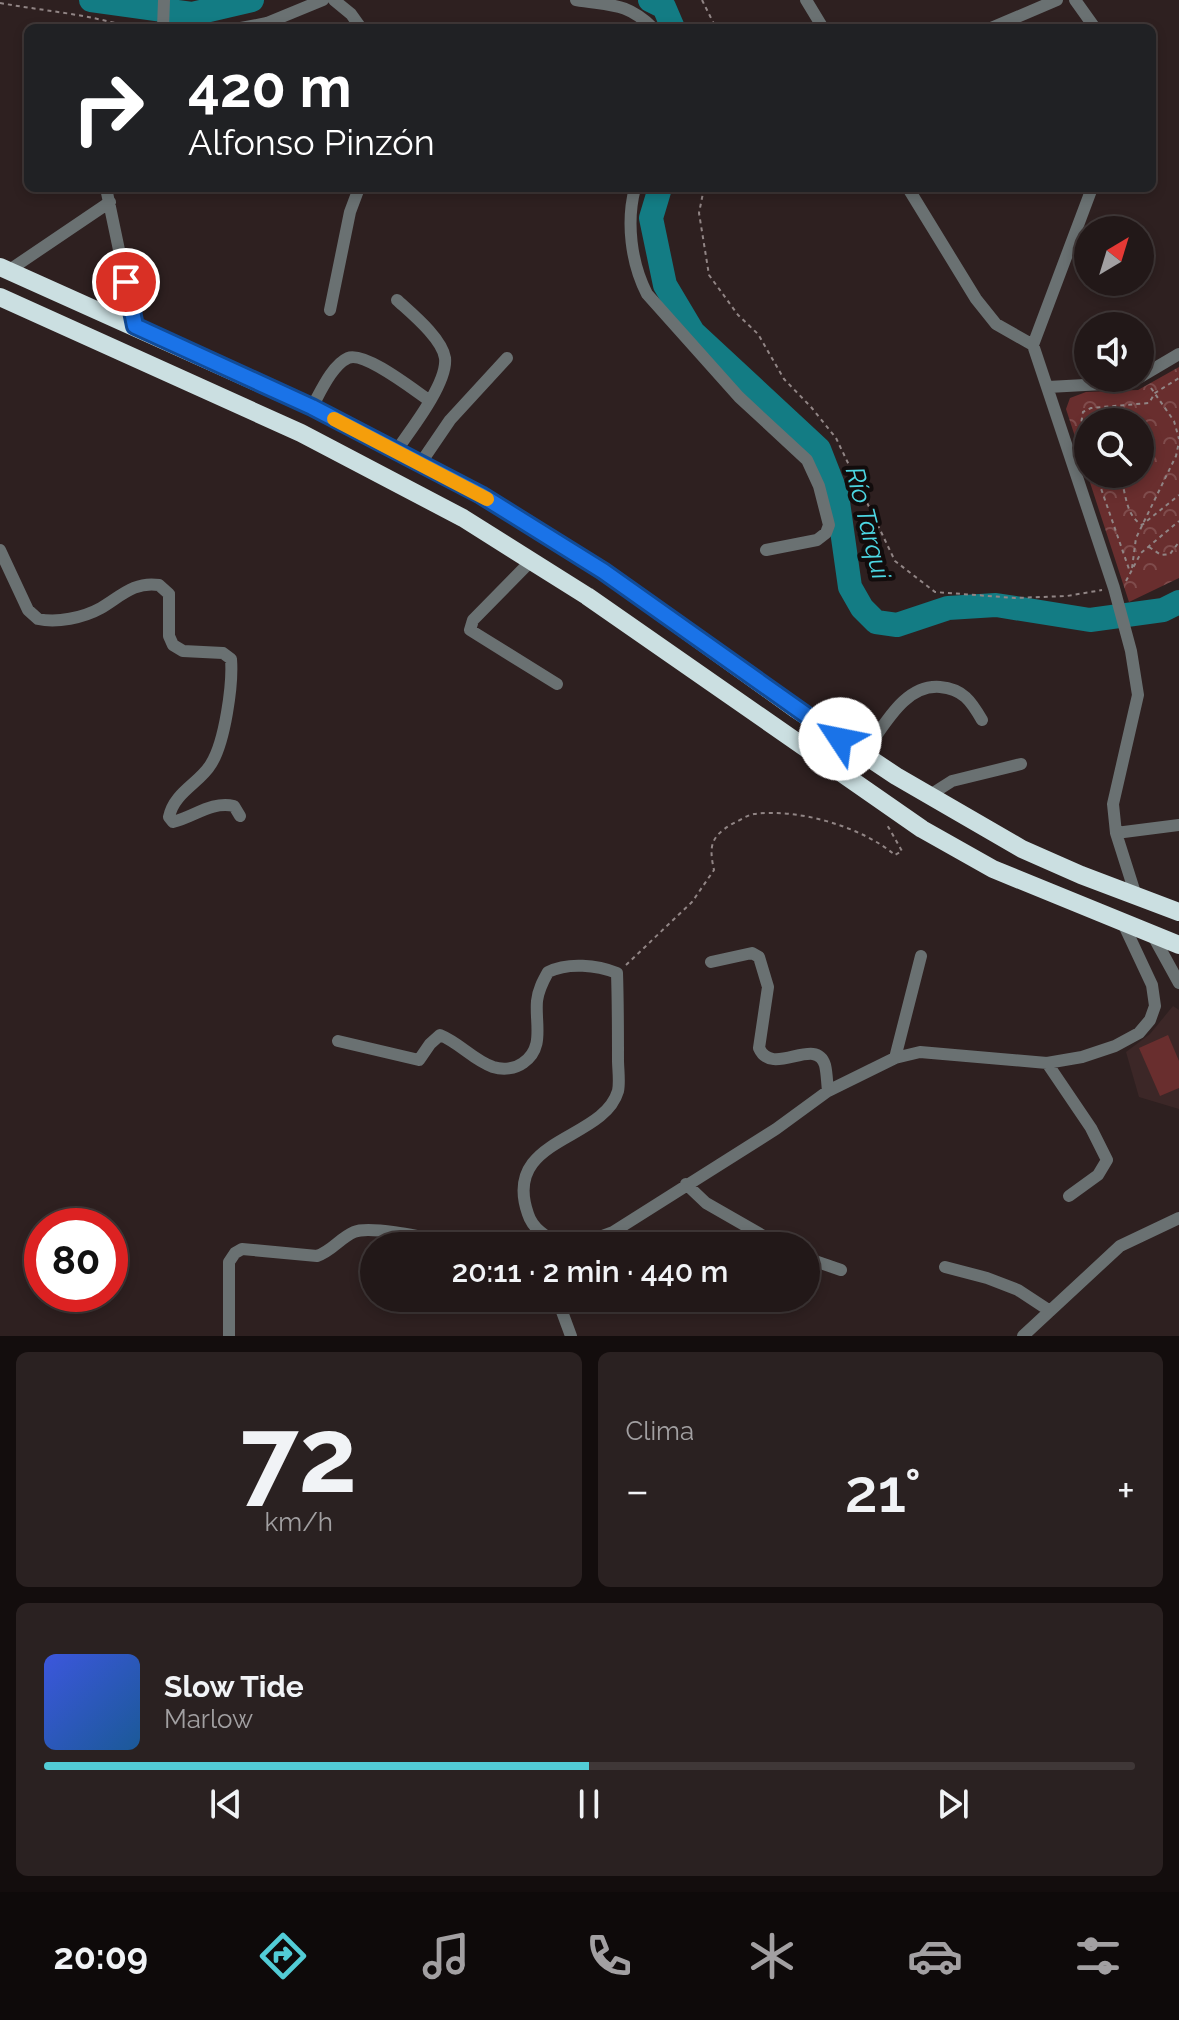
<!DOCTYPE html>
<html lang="es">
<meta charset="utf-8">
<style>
body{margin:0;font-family:Raleway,sans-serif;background:#2a2121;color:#f1f3f6;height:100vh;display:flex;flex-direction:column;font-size:30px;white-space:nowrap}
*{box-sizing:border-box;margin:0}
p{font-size:26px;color:#a2a0a2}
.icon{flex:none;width:44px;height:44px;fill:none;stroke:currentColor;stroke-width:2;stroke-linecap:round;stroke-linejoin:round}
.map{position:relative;height:1336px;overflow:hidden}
.drawer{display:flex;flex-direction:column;gap:16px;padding:16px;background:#130d0d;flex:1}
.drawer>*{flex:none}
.top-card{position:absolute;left:24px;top:24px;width:1132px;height:168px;border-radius:12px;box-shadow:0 4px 12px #0003,0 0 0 2px #3f3737;background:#202124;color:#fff;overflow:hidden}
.needle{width:52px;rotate:38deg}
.controls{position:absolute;left:1074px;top:216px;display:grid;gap:16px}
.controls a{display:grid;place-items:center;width:80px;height:80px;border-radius:50%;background:#221818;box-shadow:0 4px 12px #0003,0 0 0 2px #3f3737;font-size:40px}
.speed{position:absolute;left:24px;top:1208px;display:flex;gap:16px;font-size:40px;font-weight:700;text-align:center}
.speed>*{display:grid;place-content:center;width:104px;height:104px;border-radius:50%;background:#221818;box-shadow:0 4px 12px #0003,0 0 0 2px #3f3737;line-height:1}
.speed .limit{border:12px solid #d22;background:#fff;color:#111}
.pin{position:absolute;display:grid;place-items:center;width:68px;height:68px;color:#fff;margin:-34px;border:4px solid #fff;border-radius:50%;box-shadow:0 2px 8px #0007}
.me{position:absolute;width:88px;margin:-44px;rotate:304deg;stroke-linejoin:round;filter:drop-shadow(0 0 6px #0008)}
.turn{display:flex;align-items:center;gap:28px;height:168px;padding:0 32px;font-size:36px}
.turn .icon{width:104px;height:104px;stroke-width:2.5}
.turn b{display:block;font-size:56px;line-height:68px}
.big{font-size:60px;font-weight:600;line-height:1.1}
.drawer .widget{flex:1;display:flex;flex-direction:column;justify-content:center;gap:12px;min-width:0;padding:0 28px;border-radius:12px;background:#2a2121}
.drawer .dial{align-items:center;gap:0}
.dial b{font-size:104px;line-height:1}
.song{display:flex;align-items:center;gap:24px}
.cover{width:96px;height:96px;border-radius:12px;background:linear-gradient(135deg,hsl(230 70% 55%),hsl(210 70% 35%))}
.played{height:8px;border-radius:4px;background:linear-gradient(90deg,#52ccd6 50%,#3f3737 50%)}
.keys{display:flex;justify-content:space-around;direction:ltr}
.heat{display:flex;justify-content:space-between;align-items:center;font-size:44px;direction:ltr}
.drawer .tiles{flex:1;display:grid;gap:16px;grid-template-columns:1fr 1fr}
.widget:last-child{grid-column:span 2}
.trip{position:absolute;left:360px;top:1232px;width:460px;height:80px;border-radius:40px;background:#221818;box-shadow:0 4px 12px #0003,0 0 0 2px #3f3737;font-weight:600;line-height:80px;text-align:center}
.tab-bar{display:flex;height:128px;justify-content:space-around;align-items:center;background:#0e0a0a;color:#a2a0a2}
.tab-bar .icon{width:56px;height:56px}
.tab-bar .current{color:#52ccd6}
.tab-bar b{font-size:36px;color:#f1f3f6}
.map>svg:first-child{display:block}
.built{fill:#3c2727}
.park{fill:url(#park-crowns);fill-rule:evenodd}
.garden{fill:#692e2e}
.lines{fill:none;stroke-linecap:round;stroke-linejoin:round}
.river{stroke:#137c84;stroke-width:24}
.path{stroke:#918585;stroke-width:2;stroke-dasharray:4 4;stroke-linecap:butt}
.minor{stroke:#6a7172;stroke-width:12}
.highway{stroke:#cbdfe1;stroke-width:18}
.route-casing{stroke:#114b97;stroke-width:20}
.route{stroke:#1a73e8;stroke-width:14}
.slow{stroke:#f59e0b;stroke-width:14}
.labels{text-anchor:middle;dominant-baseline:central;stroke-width:8;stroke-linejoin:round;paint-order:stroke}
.water-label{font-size:26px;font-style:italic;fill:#4cd6e2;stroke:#120c0c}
</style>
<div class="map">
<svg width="1179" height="1336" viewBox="0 0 1179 1336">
<defs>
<pattern id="park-crowns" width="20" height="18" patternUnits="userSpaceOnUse" patternTransform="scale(2)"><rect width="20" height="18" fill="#692e2e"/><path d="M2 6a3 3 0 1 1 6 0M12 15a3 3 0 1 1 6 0" fill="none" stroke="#7f4c4c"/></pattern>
</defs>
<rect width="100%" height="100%" fill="#2e2020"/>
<path class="built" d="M1173,1006L1179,1010V1109L1139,1097L1126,1052L1150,1034Z"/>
<path class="park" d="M1179,367V578L1129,602L1066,409L1070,398L1086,392L1138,390ZM1088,422H1140V474H1088Z"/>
<path class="garden" d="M1168,1035L1179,1061V1088L1160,1096L1139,1048Z"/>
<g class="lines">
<path class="river" d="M91,0L192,14L252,0
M650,0L664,7L673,28
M660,188L651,218L665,285L693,332L819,449L837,495L850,587L862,608L876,622L897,625L948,608L996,605L1090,620L1163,610L1179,602"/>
<path class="path" d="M702,0L716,28
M0,3C44,11 89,14 132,28
M704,188L699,213L709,275L738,315L758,334L784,379L811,407L836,438L895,561L935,592L1015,598L1067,596L1102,590
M1151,388L1174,421L1179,439
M1102,422L1105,407
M1088,452L1080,430L1083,412L1091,408L1149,403L1155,393L1179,378
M1096,474L1130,572
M1119,474C1127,492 1124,514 1142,525L1179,495
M1149,547L1161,555L1170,554L1179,542
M1132,568L1136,538L1176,456L1179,442
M1126,581L1141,553L1179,521
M626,965L692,902L714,870C709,847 710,837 732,824C739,821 747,815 754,814C798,808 862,827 895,855L902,851L886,823"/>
<path class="minor" d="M334,0L351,14L361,28
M576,0C611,6 626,2 653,28
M806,0L823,28
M1075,0L1095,28
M163,28L164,0
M241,28L267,23L323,0
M991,28L1057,0
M106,188L135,326
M635,188C626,222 631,263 647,294L739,397L807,460L819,486L829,525L826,533L817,540L766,550
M908,188L976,299L996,324L1033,345L1114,588L1131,651L1138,695L1113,804L1116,833L1136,896
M8,271L110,202
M330,310L350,212L359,188
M1033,345L1092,188
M1140,377L1179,354
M1048,387L1122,383L1138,378
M312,407C320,393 332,365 348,358C365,351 415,391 430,401
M396,451C410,431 448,383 445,358C442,338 411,313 397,300
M420,464L450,420L507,358
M0,550L28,610L38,619C57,623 83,618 101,608C120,597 134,581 159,585L169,594V636L173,645L183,651L223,653L231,659C233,684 225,742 211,764C200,783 174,792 169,817L173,822C194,817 211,801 234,806L240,816
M531,561L473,620L470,630L557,684
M863,754C883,729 903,684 940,687C963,689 971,701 982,720
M930,795L952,781L1021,764
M1116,833L1179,825
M1152,934L1179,983
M711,962L752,953L759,957L768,987L759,1048C772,1078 816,1035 825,1065C827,1073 827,1083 828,1091
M338,1041L419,1060L430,1044L440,1035C460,1043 473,1060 493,1067C503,1070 515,1069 523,1063C545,1048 535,1024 537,1001C538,990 543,981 548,972C568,962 597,965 617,973C618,1002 618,1031 618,1060C618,1069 620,1082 618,1091C603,1142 501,1137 528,1214C532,1227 546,1239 559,1241C577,1244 596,1239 613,1232L776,1129L828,1091L895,1058L920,1052L1047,1063L1082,1057L1115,1046L1139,1033L1150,1020L1155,1006L1152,985L1122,921
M895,1058L921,956
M1047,1063L1091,1128L1107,1160L1098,1175L1069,1196
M686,1184L706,1203L781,1246
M806,1258L841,1270
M945,1267L987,1278L1018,1290L1050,1311
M557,1298L571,1336
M229,1336V1262L235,1253L242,1249L317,1256C332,1251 340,1238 354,1232C372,1224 444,1242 467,1246
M1023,1336L1120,1246L1179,1218"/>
<path class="highway" d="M0,267L312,407L481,495L603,571L794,708L896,776L1022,849L1081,875L1179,912
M0,297L301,433L463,518L587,596L922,829L993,869L1179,945"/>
</g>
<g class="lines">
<g class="route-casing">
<path id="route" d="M126,282L135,326L312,407L481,495L603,571L840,739"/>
</g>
<use href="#route" class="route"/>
<path class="slow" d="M334,419L487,499"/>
</g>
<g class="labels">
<g class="water-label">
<text transform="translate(868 523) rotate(76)">Río Tarqui</text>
</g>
</g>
</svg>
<div class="controls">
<a><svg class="needle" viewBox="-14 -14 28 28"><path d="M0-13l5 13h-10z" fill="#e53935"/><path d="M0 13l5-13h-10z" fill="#a2a0a2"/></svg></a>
<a><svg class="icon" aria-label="sound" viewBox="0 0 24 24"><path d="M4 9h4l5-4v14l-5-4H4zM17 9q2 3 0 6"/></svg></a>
<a><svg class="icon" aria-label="search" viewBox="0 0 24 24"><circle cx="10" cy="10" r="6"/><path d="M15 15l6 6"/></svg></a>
</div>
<div class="speed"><div class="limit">80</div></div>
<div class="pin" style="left:126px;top:282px;background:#d93025"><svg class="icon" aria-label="arrive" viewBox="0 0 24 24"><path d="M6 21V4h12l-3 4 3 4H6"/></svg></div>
<svg class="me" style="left:840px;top:739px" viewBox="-20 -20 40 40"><circle r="19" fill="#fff"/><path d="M0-13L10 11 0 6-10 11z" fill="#1a73e8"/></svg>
<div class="trip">20:11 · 2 min · 440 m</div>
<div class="top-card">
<div class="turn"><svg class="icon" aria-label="right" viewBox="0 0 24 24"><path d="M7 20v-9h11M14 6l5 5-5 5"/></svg><div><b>420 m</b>Alfonso Pinzón</div></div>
</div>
</div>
<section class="drawer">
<div class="tiles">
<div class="widget dial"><b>72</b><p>km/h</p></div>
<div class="widget"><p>Clima</p>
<div class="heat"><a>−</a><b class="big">21°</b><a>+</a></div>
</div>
<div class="widget">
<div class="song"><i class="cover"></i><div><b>Slow Tide</b><p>Marlow</p></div></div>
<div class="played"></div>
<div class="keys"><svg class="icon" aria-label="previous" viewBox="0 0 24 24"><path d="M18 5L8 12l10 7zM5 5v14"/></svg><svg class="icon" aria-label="pause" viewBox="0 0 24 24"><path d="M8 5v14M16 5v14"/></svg><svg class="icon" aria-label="next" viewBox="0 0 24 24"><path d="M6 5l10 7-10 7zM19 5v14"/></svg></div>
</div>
</div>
</section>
<nav class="tab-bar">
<b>20:09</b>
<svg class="icon current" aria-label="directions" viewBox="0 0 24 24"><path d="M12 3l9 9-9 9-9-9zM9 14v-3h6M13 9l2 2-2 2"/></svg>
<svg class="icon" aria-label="music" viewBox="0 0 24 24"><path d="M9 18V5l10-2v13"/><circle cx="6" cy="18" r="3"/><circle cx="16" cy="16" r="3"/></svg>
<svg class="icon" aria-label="phone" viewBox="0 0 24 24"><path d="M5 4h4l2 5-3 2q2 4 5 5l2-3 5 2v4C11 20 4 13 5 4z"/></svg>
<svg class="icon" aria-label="climate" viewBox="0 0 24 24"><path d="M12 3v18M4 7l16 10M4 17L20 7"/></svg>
<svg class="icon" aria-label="car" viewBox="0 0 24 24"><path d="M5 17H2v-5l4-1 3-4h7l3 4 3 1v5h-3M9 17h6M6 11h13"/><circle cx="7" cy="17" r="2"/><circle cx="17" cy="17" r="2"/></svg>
<svg class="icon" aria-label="filters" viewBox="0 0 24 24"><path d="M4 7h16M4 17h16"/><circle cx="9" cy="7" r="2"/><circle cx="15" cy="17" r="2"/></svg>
</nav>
